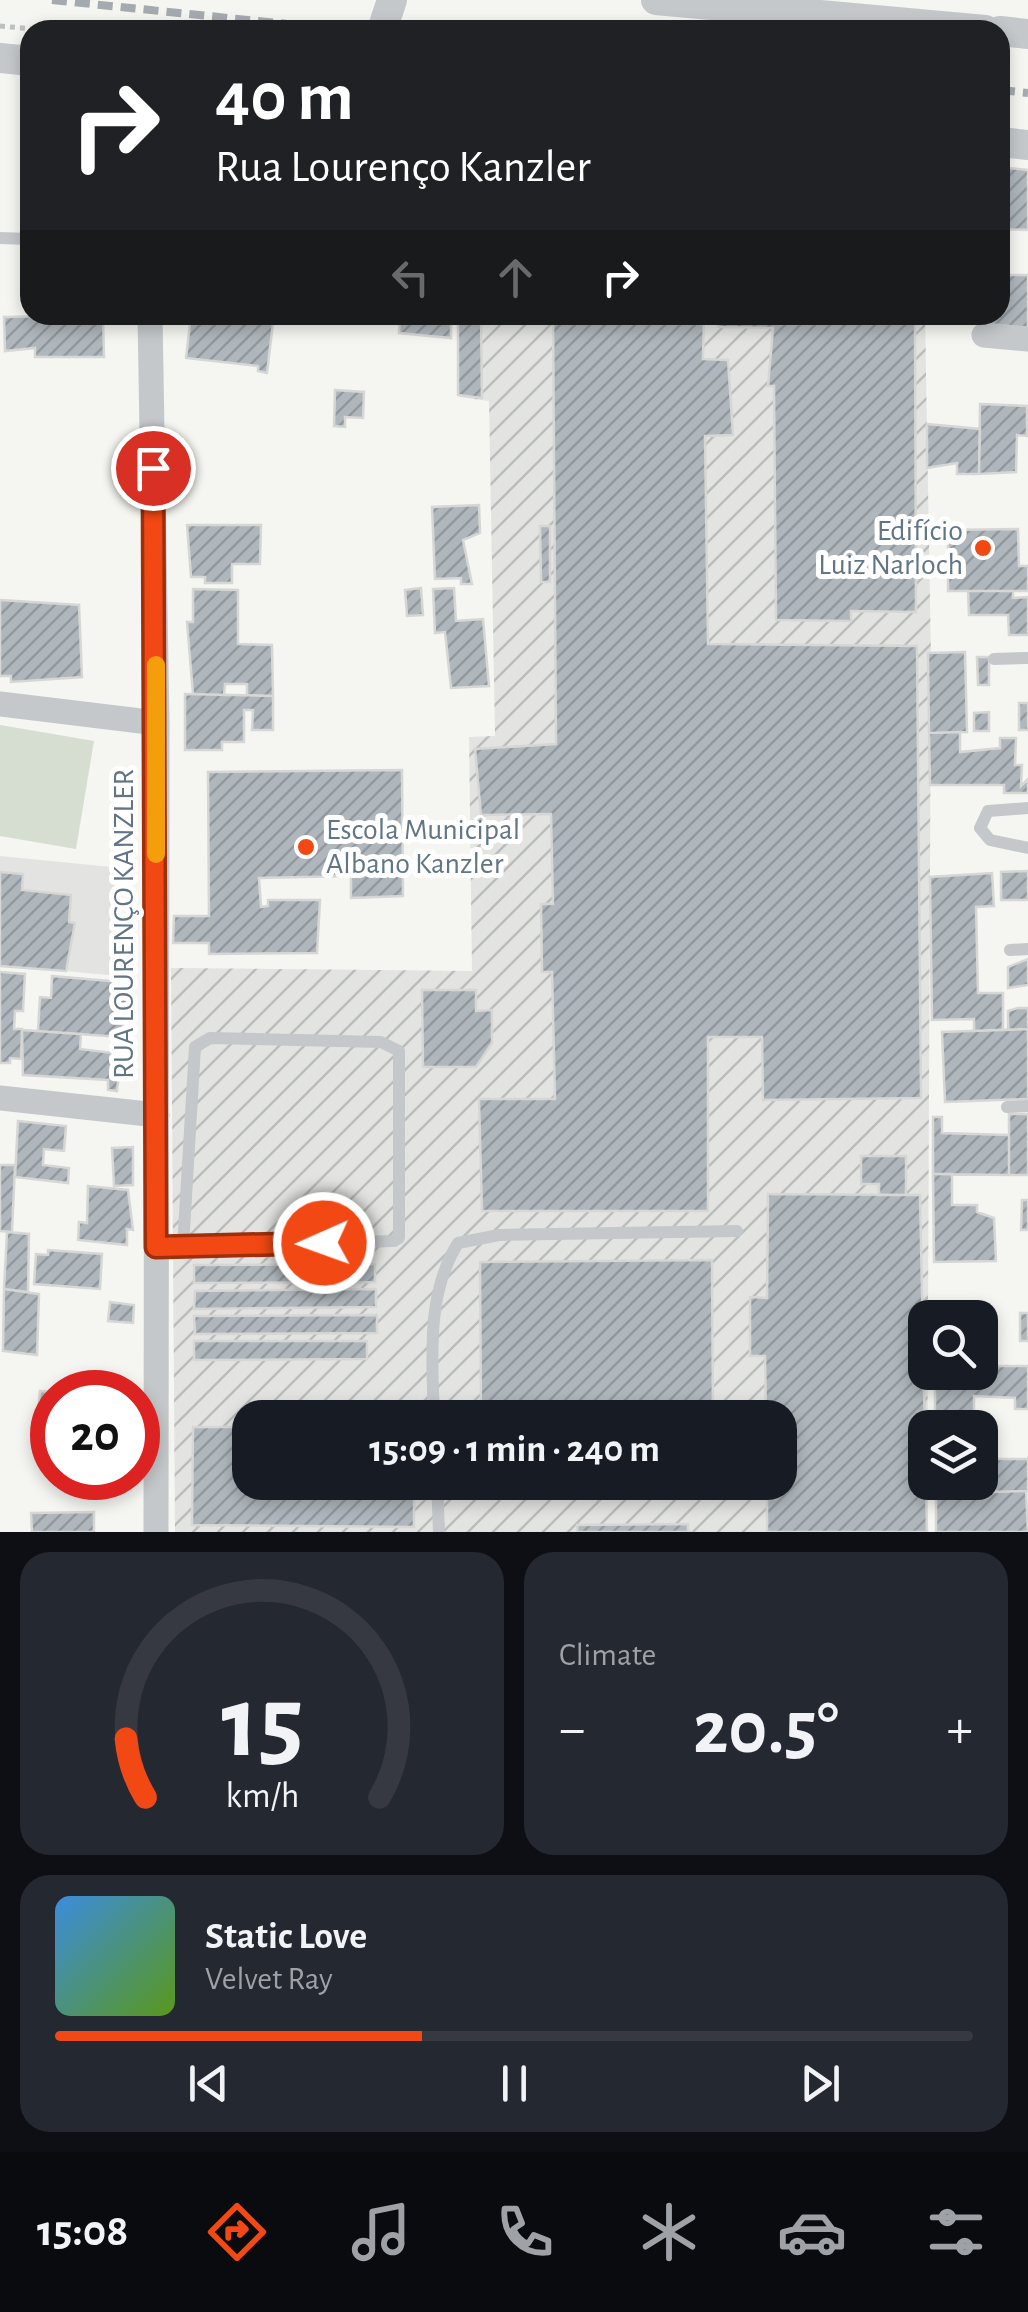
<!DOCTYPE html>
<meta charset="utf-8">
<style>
body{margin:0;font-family:"Alegreya Sans",sans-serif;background:#242831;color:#f1f3f6;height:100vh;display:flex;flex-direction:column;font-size:38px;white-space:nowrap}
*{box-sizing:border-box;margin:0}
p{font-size:32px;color:#9ea1a6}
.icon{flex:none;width:55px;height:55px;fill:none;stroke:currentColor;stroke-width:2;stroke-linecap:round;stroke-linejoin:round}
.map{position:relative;height:1532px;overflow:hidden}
.details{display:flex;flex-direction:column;gap:20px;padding:20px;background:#0d0f14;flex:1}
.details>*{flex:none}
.banner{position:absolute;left:20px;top:20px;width:990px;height:305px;border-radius:30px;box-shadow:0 5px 15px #0003;background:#202124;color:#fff;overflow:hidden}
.controls{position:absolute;left:908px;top:1300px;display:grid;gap:20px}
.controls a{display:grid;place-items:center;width:90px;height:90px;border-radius:20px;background:#171b24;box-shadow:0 5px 15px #0003;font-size:50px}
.speed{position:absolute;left:30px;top:1370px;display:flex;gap:20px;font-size:50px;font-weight:700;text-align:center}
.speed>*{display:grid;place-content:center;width:130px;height:130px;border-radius:50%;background:#171b24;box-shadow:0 5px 15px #0003;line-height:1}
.speed .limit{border:15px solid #d22;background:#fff;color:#111}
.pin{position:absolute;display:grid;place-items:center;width:85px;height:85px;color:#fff;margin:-42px;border:5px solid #fff;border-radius:50%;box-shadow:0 2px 10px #0007}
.me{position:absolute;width:110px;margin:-55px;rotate:268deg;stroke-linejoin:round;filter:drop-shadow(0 0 8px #0008)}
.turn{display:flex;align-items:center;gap:35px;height:210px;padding:0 30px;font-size:45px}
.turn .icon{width:130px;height:130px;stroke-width:2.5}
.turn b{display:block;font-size:70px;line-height:85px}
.lanes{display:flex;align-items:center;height:95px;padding:0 30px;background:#0003;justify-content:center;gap:50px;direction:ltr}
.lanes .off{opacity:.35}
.big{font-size:75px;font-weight:700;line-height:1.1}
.details .widget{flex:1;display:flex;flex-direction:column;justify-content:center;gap:15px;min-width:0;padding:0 35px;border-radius:30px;background:#242831}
.details .dial{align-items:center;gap:0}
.dial svg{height:260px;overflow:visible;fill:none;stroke:#363941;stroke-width:7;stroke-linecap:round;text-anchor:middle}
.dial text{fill:#f1f3f6;stroke:none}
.song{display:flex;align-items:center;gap:30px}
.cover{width:120px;height:120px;border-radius:15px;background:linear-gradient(135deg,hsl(210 70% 55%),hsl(90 70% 35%))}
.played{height:10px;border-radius:5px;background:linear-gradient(90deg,#f24813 40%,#363941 40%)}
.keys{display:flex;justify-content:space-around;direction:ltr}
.heat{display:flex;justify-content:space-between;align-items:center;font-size:55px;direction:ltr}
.details .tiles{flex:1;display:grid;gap:20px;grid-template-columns:1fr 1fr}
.widget:last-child{grid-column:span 2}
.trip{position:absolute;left:232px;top:1400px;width:565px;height:100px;border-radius:30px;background:#171b24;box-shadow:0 5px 15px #0003;font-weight:700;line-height:100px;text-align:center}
.dock{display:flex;height:160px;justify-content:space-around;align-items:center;background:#090b0e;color:#9ea1a6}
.dock .icon{width:70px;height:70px}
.dock .selected{color:#f24813}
.dock b{font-size:45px;color:#f1f3f6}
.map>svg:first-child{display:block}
.built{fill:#e3e4e2}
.industrial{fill:url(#industrial-furrows);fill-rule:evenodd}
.park{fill:#d6ddd1}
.building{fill:url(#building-hatch);stroke:#d6d6d4;stroke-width:2.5}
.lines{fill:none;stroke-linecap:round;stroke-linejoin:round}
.path{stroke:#bdc0c2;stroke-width:5;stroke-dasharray:5 5;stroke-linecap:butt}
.service{stroke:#c4c8cb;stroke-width:12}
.minor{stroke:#c4c8cb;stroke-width:25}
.tertiary{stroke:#c4c8cb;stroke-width:30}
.rail{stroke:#a4aab0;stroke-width:8;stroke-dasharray:15 8;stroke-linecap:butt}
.route-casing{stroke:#9d2f0c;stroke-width:25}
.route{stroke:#f24813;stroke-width:18}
.slow{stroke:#f59e0b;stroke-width:18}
.poi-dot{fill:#f24813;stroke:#fff;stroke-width:4}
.labels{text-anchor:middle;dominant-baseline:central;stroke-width:10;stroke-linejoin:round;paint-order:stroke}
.poi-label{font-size:30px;fill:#617585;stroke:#fff;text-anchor:end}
.street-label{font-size:30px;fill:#617585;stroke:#fff}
</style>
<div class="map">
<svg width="1028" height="1532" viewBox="0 0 1028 1532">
<defs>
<pattern id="industrial-furrows" width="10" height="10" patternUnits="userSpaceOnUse" patternTransform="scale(2.5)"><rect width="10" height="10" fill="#e3e4e2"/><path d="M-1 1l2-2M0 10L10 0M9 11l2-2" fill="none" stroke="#bbbdbd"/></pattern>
<pattern id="building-hatch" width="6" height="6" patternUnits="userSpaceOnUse" patternTransform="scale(2.5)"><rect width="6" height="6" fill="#afb7bc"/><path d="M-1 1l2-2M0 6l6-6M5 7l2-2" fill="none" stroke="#92999e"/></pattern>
</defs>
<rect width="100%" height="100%" fill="#f5f5f1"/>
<path class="built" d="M0,856L122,868L119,976L0,965Z"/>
<path class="industrial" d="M457,315H925L931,657L927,1532H175L171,968L472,971L469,737L495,736L489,401L459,397ZM250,1418H780V1482H250Z"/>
<path class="park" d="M0,725L94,741L76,849L0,836Z"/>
<path class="building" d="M1000,167L1028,170V230L1000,229Z
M1000,275H1028V328L968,323L967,315H1000Z
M103,315L104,357H35V348L5,351L4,317Z
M191,315H274L267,373L258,371V366L186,358Z
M400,315H451V338L399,333Z
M458,315H481L482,398L458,395Z
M553,315H704L703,359L728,360L733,435L705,436L708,644L917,646L921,1098L763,1100L762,1037H708V1211H482L479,1099H555L552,972H542L541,904H553L551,814L481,815L475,749L556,744Z
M704,315L915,316L916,612L851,611V621L776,620L774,386H768L773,328L719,327Z
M335,390L364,392L363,418L345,417V427L334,426Z
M980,404L1027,406V436L1017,435L1016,472L979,474Z
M927,424L980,429L979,474H957V463L927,468Z
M479,505L480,533L463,540L472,584H461V578L435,579L432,507Z
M187,525H261L260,564H232V583H205V577H191Z
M540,526H550V582H541Z
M1018,529L1019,566H1028V591H948V530Z
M421,588L423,615L407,616L405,590Z
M454,588L456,621L483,619L489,686L451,688L445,632L435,633L433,589Z
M193,589L238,590V644L272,645L273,696L247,695V684H225L224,695L193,694L187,622H193Z
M968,591H1013V598L1028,597V635H1009L1008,615H969Z
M0,600L79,605L82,677L11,682V676H0Z
M965,652L967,732L929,733L928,653Z
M977,657H989V685H978Z
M185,694L273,696V730H252L253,710H244V742H222V750H185Z
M1019,703H1028V730H1019Z
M989,712V731H974V713Z
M960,732V752L1000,748V738H1016L1015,765H1022L1021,786L1028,779V793H1004V785H930L929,733Z
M402,770L403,896L351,898V876L259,878L261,907L268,906V900H320L317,953L209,954V943H173L174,916H209L208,772Z
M1028,871V900H1001V872Z
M0,872L23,874L22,890L71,895L69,922L75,923L66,971L0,966Z
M992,873L994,906L976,907L978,993H1003V1030L974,1031V1019L932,1020L930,877Z
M1028,959V985L1008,988V967Z
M0,972L25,974L23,1011H15L14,1029H22L21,1059L10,1058V1063H0Z
M52,976L132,983L133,1014L124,1013L123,1033L120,1037L38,1031L40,997L51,998Z
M422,990H476V1011L492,1010V1043L476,1067H423Z
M1018,1008H1028V1029L1008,1030V1011Z
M1028,1029V1099L945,1102L942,1032Z
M22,1030L81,1034L80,1049L121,1054L117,1091L108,1090V1080L23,1075Z
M1009,1114H1028V1175H1009Z
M933,1117H942V1133L1009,1135V1175L933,1174Z
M18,1121L66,1126L64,1151L44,1149L43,1165L69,1168L68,1183L15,1177Z
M133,1147V1185L114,1186L112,1148Z
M861,1156H906V1195H879V1184H861Z
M0,1165H15L12,1232L0,1231Z
M933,1174H952V1205H977V1212L994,1218L996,1261L934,1262Z
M88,1186L128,1190L133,1230L127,1229V1245L78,1240L79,1222L87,1223Z
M768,1194L920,1195L927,1532H767V1482H780V1418H766L765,1356H750V1297L767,1298Z
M1022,1200H1028V1230H1021Z
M7,1232L29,1234L28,1292L4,1289Z
M48,1250L102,1254L100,1289L34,1284L36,1254L48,1255Z
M712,1260L713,1417H481L480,1262Z
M375,1264V1282L194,1283V1265Z
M4,1289L39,1294L37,1355L3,1351Z
M376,1289V1307L194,1309L195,1291Z
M110,1302L134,1305L133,1323L108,1321Z
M1020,1313H1028V1341H1020Z
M377,1315V1333L195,1334L194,1316Z
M194,1341H367V1359L194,1360Z
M980,1346H991V1362L980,1363Z
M980,1366H1028V1409H1015V1398L974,1396V1424H935V1372H980Z
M40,1391L54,1392L52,1424L37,1423Z
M193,1427H250V1482H414V1527L192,1525Z
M995,1459H1028V1491L995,1492Z
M1026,1491L1028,1532H936V1493Z
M94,1512V1532H32L31,1513Z
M688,1524V1532H693H577V1525Z"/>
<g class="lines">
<path class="path" d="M0,26L45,30"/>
<path class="service" d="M0,238L30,239
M994,659L1028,658
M1028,808L988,811L980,828L990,840L1028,848
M1010,950L1028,949
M1007,1107L1028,1106
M157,1247H183L394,1241L399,1238V1051L381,1042L210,1038L195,1047L183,1247
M434,1418C432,1359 426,1294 458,1243L499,1235L737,1231
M437,1482L439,1532"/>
<path class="minor" d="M150,315L157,723L156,1532
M984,335L1028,339
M0,704L157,723
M0,1098L157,1115"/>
<path class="tertiary" d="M656,0L985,30
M382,30L392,0
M1000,31L1028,34
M0,58L30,61
M1000,142L1028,145"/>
<path class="rail" d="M52,0L346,30
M1000,90L1028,93"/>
</g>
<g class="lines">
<g class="route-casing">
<path id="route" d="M153,468L156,1247L324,1243"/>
</g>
<use href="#route" class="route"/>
<path class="slow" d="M156,854V665"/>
</g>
<g class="poi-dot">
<circle cx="983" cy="548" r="10"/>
<circle cx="306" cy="847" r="10"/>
</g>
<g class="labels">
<g class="poi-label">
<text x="963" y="531">Edifício<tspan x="963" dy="34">Luiz Narloch</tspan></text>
<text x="326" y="830" text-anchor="start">Escola Municipal<tspan x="326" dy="34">Albano Kanzler</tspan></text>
</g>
<g class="street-label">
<text transform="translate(124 924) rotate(-90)">RUA LOURENÇO KANZLER</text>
</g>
</g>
</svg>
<div class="controls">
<a><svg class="icon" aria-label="search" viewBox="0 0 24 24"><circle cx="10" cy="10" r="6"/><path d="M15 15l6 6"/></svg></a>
<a><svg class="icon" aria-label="layers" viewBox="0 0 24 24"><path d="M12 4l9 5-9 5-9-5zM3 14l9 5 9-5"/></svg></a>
</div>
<div class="speed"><div class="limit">20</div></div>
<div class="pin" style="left:153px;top:468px;background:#d93025"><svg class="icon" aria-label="arrive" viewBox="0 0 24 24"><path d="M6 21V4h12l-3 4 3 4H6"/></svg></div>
<svg class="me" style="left:324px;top:1243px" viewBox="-20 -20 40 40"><circle r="17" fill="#f24813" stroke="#fff" stroke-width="3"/><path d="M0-11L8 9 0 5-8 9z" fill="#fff"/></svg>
<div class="trip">15:09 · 1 min · 240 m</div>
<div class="banner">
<div class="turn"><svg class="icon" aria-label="right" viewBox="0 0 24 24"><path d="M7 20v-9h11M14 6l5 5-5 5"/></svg><div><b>40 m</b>Rua Lourenço Kanzler</div></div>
<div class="lanes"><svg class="icon off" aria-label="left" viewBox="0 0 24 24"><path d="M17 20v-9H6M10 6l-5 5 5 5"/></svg><svg class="icon off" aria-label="ahead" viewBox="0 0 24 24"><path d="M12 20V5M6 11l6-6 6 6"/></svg><svg class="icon" aria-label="right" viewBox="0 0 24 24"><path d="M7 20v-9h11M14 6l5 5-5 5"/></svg></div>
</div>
</div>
<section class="details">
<div class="tiles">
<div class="widget dial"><svg viewBox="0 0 100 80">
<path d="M14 69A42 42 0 1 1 86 69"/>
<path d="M14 69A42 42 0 0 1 8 51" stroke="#f24813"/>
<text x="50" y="56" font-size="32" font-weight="700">15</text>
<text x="50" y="72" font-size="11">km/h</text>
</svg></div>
<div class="widget"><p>Climate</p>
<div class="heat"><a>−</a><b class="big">20.5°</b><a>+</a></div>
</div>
<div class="widget">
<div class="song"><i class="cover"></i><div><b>Static Love</b><p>Velvet Ray</p></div></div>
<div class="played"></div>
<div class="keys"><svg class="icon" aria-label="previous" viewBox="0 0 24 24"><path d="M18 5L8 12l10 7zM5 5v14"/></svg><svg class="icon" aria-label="pause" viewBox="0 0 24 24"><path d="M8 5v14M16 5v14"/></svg><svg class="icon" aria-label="next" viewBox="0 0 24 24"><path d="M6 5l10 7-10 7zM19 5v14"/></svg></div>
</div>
</div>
</section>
<nav class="dock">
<b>15:08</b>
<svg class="icon selected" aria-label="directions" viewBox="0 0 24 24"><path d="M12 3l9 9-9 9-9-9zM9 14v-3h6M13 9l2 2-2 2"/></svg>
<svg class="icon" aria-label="music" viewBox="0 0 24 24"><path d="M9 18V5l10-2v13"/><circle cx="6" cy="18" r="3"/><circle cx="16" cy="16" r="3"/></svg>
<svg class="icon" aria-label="phone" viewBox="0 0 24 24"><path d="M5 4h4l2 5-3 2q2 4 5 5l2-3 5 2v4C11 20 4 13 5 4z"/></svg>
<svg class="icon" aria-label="climate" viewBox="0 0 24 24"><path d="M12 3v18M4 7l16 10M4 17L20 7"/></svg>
<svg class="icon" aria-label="car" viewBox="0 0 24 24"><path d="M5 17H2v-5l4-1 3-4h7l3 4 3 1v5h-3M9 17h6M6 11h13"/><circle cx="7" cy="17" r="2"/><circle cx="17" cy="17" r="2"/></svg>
<svg class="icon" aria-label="filters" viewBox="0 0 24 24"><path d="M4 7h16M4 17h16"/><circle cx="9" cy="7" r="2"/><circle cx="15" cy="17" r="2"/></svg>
</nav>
